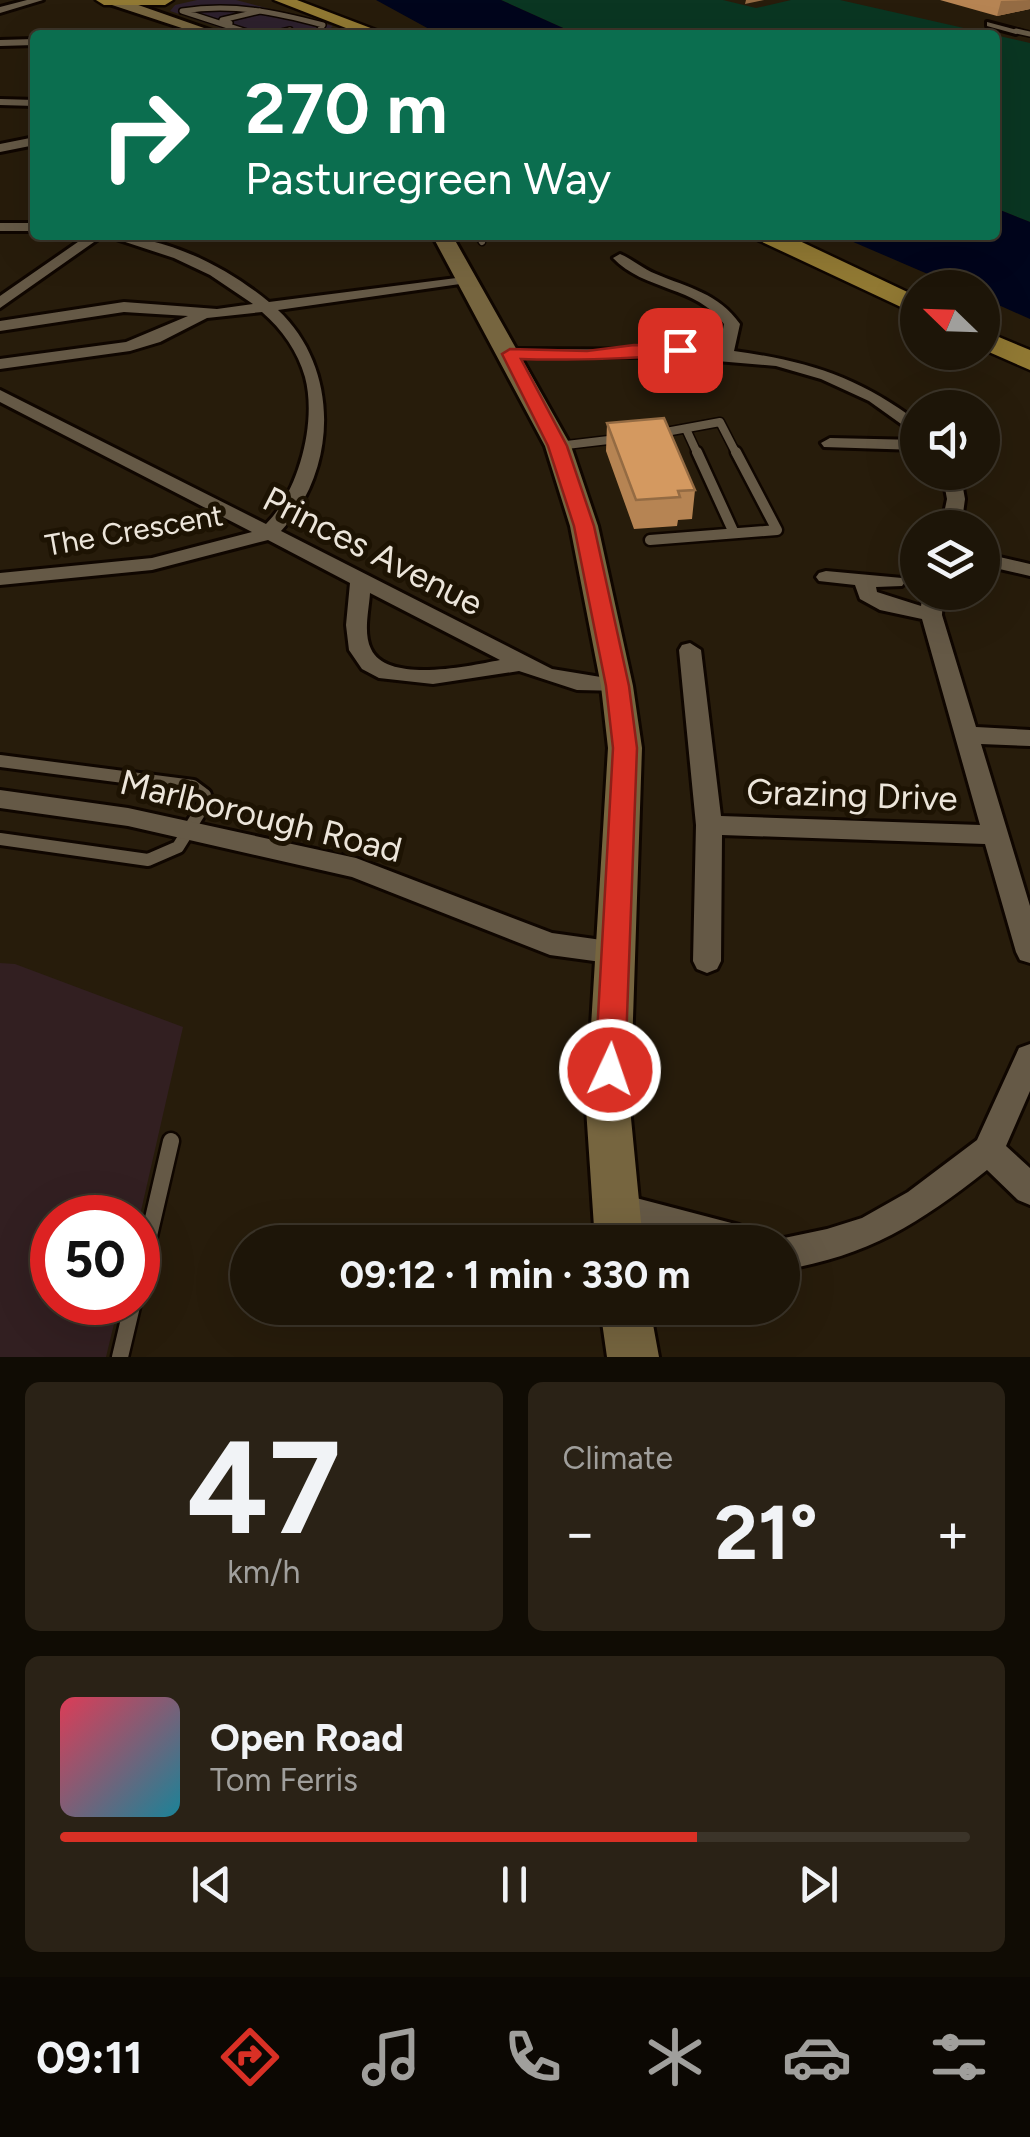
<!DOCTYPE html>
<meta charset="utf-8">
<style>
body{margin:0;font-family:Figtree,sans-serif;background:#2a2216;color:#f1f3f6;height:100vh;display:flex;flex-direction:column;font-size:38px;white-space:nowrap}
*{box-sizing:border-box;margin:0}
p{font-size:32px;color:#a09f9c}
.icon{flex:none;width:55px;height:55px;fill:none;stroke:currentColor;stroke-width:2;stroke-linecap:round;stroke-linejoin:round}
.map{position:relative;height:1357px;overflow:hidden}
.sheet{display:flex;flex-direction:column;gap:25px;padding:25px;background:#100c04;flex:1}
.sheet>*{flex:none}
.hud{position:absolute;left:30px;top:30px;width:970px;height:210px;border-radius:10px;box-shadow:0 10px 40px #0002,0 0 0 2px #3b3429;background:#0b6e4f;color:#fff;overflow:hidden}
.needle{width:65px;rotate:293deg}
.fabs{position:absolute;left:900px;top:270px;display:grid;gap:20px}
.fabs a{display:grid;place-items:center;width:100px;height:100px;border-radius:50%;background:#1d1508;box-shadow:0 10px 40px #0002,0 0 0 2px #3b3429;font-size:50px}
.speed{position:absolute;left:30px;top:1195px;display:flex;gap:20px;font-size:50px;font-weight:700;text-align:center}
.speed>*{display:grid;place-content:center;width:130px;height:130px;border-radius:50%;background:#1d1508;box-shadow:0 10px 40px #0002,0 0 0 2px #3b3429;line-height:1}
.speed .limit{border:15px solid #d22;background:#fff;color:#111}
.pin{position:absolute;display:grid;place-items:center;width:85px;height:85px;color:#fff;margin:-42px;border-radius:20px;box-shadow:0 5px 15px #0006}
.me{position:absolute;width:110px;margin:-55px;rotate:3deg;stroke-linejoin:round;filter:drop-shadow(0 0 8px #0008)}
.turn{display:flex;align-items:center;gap:35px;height:210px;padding:0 50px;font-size:45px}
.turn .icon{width:130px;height:130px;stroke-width:2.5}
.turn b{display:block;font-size:70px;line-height:85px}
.big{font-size:75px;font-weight:700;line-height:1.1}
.sheet .tile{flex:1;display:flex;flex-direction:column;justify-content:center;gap:15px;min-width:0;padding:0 35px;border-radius:15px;background:#2a2216}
.sheet .dial{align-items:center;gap:0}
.dial b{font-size:130px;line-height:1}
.song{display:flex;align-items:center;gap:30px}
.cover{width:120px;height:120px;border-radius:15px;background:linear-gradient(135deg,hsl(350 70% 55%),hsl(190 70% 35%))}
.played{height:10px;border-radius:5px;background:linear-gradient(90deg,#d93025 70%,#3b3429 70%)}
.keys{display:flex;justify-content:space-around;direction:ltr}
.heat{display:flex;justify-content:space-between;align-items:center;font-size:55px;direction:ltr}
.sheet .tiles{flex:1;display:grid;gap:25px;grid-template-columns:1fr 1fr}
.tile:last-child{grid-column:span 2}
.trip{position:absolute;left:230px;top:1225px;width:570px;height:100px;border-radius:50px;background:#1d1508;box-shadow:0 10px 40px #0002,0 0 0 2px #3b3429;font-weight:700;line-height:100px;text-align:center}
.tab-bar{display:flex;height:160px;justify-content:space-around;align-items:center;background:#0c0803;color:#a09f9c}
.tab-bar .icon{width:70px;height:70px}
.tab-bar .on{color:#d93025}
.tab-bar b{font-size:45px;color:#f1f3f6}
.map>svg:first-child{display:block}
.commercial{fill:#2d202d}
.education{fill:#321f21}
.green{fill:#0a3622}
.water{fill:#00051c}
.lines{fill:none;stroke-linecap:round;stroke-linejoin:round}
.service-far5-casing{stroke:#0f0600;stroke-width:8}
.service-far4-casing{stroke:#0f0600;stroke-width:9}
.service-far3-casing{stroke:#0f0600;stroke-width:11}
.service-far2-casing{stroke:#0f0600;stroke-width:15}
.service-far1-casing{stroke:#0f0600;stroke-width:18}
.service-casing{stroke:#0f0600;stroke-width:21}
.minor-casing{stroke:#0f0600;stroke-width:6}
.secondary-casing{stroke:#0f0600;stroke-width:6}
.trunk-casing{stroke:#0f0600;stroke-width:5}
.service-far5{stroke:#655946;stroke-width:5}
.service-far4{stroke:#655946;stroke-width:6}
.service-far3{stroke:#655946;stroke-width:8}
.service-far2{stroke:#655946;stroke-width:10}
.service-far1{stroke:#655946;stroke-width:12}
.service{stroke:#655946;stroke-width:16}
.minor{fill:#655946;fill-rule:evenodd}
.secondary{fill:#76653f;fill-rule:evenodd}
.trunk{fill:#917933;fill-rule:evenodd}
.wall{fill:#b68453}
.shaded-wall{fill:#946b43}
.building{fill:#d49960;stroke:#946b43;stroke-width:2.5}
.route{fill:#d93025;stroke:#8d1f18;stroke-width:2.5}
.labels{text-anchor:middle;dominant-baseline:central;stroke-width:10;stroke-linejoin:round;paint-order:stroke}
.far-street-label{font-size:30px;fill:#ece5da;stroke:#1d1303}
.street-label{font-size:35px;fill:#ece5da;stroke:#1d1303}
</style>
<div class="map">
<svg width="1030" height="1357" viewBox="0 0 1030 1357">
<rect width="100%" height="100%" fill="#271c0b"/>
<path class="commercial" d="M197,0H236L333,26L323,35H242L170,11L175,5Z"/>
<path class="education" d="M0,963L15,964L183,1027L138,1224V1218H52V1302L119,1303L106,1357H0Z"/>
<path class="green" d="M501,0H723L756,8L791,0H840L1030,43V222L995,208V35H602L572,32Z"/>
<path class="water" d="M376,0H501L572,32L602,35H440Z
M995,208L1030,222V319L983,298L982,288L958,287L837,235H995Z"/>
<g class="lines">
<g class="service-far5-casing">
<path id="service-far5" d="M182,11C232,3 275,12 323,25L316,35
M182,11L256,35
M230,23L222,20L260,11
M1016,31L1030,34
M269,35L290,30"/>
</g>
<g class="service-far4-casing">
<path id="service-far4" d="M478,235L482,242"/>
</g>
<g class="service-far3-casing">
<path id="service-far3" d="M686,429L698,455
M655,434L720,422L737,455
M558,446L617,439"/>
</g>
<g class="service-far2-casing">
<path id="service-far2" d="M697,452L734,533
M650,540L777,530L736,452"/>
</g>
<g class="service-far1-casing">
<path id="service-far1" d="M0,761L193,786L205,795L206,802L178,847L148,860L0,839"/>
</g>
<g class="service-casing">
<path id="service" d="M138,1283L171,1141
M120,1357L133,1302"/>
</g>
<g class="minor-casing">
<path id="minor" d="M27,0H43L0,13V7Z
M987,22L1021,31L1016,34L987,26Z
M35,39V45L0,46V40Z
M0,99L35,100V106L0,105Z
M35,137V145L0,152V144Z
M0,223H35V231H0Z
M88,235H104L0,308V296Z
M104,235C163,235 224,265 269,302L472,276V282L467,283L278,310C340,368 338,470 281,531L552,669L625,681L628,686L625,691L577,690L519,671L433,684L379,678L362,669L349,650L346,625L350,583L268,540L152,570L0,585V573L152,558L252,532L0,402V390L266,524C299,491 317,422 305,377C298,352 282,329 262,312L207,318L160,342L130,351L0,369V359L126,342L188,316L124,312L0,331V321L124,302L217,309L253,304L210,275L174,258ZM370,593L500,660C470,666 387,684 371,649C363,633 369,610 370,593Z
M620,254C632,259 643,269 656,274C689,288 718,293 740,324L734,351C807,361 859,377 918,422V436L869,401L821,379L776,366L670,357H504L502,354L510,349L719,350L724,324C697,286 644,291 613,258Z
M830,438L918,440V450L824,447L821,443Z
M942,472H960L965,499L961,528H941L947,499Z
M982,553L1030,564V576L982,565Z
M826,571L902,578L905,582L902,586L876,587L877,592L921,606L923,592H943L942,615L976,727L1030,730V746L981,744L1030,906V963L1020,960L1016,952L985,844L722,835L721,961L717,969L707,973L697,969L693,961L696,825L679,650L682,645L690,643L701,650L721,816L980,825L922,619L880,610L860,599L855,585L819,581L816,577L819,573Z
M0,790L128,808L356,858L552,933L616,942L626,945L630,953L626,961L616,964L550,955L352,877L128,826L0,808Z
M1030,1044V1091L1006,1146L1030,1168V1205L1018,1200L987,1170C920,1223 868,1256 782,1270V1242L770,1241L827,1229L862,1218L908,1192L977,1140L1019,1048Z
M617,1193L739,1225L751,1230L756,1242C704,1245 654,1240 605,1220L600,1209L605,1198Z"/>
</g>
<g class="secondary-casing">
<path id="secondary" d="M112,0H124L224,35H203L112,5Z
M432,235H452L571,446L598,526L633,686L642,748L630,1108L643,1242H595L586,1108L608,748L601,686L570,526L545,446Z
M600,1308H650L659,1357H607Z"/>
</g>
<g class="trunk-casing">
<path id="trunk" d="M96,0H173L165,5H104Z
M274,0H297L389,35H364Z
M755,235H787L918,297V315L758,240Z
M982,330L1030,350V370L982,349Z"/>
</g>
<use href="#service-far5" class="service-far5"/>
<use href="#service-far4" class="service-far4"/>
<use href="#service-far3" class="service-far3"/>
<use href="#service-far2" class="service-far2"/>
<use href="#service-far1" class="service-far1"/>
<use href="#service" class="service"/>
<use href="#minor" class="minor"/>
<use href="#secondary" class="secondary"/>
<use href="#trunk" class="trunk"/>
</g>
<path class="wall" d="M940,0H1030V9L997,16Z
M607,423L695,490L692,519L678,520L677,526L634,529L606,451Z"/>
<path class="shaded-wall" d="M746,0H764L745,4Z
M1030,0V9L997,16L1001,1Z"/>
<path class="building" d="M664,418L695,490L678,491L680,497L636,500L607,423Z"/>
<path class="route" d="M634,345L680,346L688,350C674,360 547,360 521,359L567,446L594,526L629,686L637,748L625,1070L621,1079L610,1083L599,1079L595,1070L613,748L606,686L574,526L548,446L502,354L510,349L587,351Z"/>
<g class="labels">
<g class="far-street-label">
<text transform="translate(134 530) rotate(-10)">The Crescent</text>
</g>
<g class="street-label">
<text transform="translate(373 551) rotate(27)">Princes Avenue</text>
<text transform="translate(852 795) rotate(2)">Grazing Drive</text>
<text transform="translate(261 816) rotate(14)">Marlborough Road</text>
</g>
</g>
</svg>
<div class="fabs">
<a><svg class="needle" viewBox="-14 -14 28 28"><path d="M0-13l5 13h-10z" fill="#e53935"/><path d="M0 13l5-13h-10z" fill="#a09f9c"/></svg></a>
<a><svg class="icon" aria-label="sound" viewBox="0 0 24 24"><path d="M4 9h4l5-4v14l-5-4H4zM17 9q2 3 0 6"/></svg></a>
<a><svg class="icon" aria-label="layers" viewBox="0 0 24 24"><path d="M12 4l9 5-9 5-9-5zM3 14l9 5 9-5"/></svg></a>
</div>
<div class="speed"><div class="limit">50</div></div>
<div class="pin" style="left:680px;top:350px;background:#d93025"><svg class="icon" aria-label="arrive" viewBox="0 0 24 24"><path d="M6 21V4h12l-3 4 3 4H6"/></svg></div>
<svg class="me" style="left:610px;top:1070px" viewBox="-20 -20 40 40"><circle r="17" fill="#d93025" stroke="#fff" stroke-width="3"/><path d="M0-11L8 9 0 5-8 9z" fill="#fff"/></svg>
<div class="trip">09:12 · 1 min · 330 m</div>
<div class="hud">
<div class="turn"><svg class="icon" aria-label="right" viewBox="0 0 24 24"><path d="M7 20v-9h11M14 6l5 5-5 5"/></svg><div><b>270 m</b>Pasturegreen Way</div></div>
</div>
</div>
<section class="sheet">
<div class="tiles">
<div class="tile dial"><b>47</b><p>km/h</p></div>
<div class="tile"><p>Climate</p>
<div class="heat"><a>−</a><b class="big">21°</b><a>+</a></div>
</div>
<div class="tile">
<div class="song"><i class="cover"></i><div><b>Open Road</b><p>Tom Ferris</p></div></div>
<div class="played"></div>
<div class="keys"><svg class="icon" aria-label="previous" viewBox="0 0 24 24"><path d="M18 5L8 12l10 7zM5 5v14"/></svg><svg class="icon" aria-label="pause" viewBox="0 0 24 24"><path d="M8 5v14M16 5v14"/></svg><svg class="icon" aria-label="next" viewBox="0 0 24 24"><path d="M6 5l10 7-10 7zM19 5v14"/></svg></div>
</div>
</div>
</section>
<nav class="tab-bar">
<b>09:11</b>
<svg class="icon on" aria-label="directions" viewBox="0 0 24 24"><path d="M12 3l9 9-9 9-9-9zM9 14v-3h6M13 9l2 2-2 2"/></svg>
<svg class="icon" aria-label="music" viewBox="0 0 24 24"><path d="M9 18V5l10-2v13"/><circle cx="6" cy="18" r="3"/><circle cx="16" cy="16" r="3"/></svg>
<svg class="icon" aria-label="phone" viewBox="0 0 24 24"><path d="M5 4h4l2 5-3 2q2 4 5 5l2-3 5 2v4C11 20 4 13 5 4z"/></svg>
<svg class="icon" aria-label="climate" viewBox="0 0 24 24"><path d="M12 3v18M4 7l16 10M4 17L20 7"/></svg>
<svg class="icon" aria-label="car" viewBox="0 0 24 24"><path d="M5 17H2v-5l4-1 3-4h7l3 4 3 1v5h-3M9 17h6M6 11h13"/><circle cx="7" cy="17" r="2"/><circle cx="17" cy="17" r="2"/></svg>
<svg class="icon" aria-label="filters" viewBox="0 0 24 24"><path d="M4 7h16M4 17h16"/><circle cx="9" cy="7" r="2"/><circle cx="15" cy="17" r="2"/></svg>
</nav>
